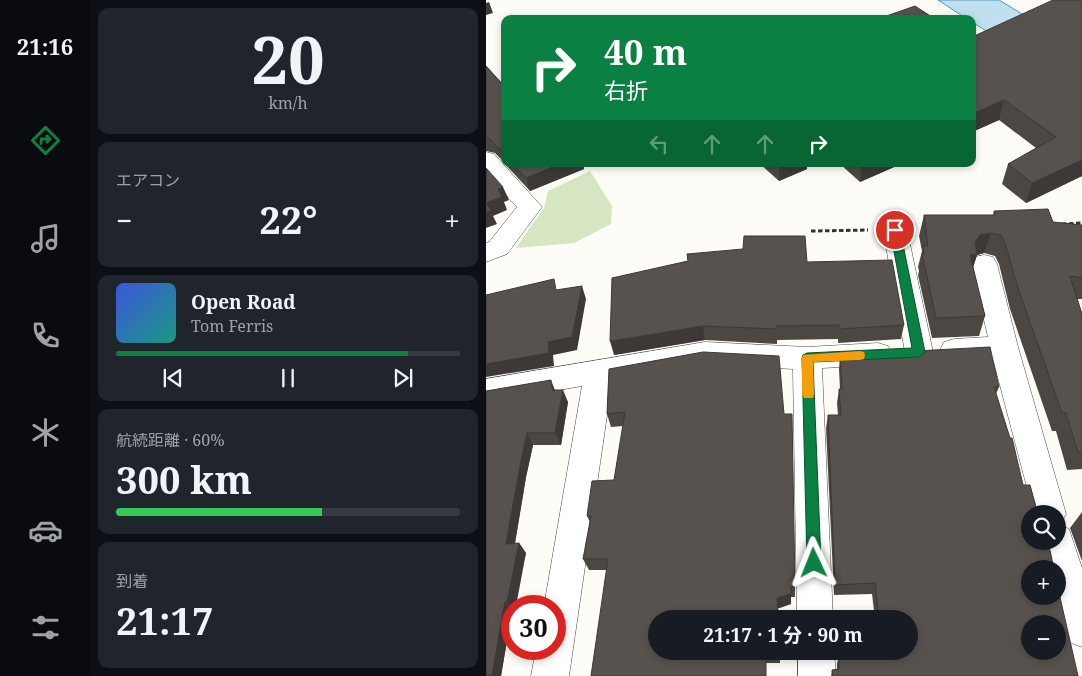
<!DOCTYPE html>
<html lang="ja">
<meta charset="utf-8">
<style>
body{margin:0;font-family:"Noto Serif","Noto Sans JP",serif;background:#20242c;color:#f1f3f6;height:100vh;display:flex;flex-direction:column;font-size:19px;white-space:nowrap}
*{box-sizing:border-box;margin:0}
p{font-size:16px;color:#9ea1a6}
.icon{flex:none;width:28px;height:28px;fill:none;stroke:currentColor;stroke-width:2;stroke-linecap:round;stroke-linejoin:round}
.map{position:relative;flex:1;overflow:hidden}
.details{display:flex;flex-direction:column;gap:8px;padding:8px;background:#0d0f14;width:396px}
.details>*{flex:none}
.top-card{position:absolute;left:15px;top:15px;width:475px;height:152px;border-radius:10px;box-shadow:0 2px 8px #0003;background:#0b8043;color:#fff;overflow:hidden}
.fabs{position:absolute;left:535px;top:505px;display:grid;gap:10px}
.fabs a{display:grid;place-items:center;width:45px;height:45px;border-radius:50%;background:#171b24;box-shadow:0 2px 8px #0003;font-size:25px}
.speed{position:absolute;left:15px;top:595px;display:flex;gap:10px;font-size:25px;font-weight:700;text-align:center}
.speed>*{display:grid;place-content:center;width:65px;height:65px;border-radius:50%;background:#171b24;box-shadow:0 2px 8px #0003;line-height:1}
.speed .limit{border:8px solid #d22;background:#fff;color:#111}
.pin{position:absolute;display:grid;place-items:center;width:42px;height:42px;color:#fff;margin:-21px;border:2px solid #fff;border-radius:50%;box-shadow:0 1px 5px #0007}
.me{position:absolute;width:55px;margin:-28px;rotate:358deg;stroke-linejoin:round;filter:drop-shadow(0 0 4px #0008)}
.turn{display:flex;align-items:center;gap:18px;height:105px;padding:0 20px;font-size:22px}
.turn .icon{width:65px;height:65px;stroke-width:2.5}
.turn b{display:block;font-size:35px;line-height:42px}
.lanes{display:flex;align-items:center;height:48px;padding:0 20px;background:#0003;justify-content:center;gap:25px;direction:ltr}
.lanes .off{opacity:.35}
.big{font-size:38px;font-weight:700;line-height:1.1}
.details .widget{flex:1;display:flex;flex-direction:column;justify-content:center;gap:8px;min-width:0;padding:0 18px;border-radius:10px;background:#20242c}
.details .dial{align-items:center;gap:0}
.dial b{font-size:65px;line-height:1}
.song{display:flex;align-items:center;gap:15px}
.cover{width:60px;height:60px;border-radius:8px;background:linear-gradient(135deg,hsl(230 70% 55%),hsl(170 70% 35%))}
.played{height:5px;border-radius:2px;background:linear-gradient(90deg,#0b8043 85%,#363941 85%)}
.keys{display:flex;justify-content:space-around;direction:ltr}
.heat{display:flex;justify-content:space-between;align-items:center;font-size:28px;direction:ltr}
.charge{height:8px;border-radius:4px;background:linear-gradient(90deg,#34c759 60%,#363941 0)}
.trip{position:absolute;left:162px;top:610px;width:270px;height:50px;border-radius:25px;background:#171b24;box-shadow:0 2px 8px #0003;font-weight:700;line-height:50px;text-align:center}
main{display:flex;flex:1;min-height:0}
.tab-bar{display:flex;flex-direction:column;width:90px;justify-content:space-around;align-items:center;background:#090b0e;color:#9ea1a6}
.tab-bar .icon{width:35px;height:35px}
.tab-bar .active{color:#0b8043}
.tab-bar b{font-size:22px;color:#f1f3f6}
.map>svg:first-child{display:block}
.green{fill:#d6e6c2}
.water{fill:#c0e0f0;stroke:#4f97be}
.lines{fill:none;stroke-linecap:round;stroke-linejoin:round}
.street-casing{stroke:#444;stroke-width:1}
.path{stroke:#333;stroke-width:3;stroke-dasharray:4.5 2.5;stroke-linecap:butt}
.street{fill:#fff;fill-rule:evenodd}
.wall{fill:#4c4743}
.shaded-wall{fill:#3e3937}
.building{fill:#58524e;stroke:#3e3937;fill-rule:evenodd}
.route{fill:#0b8043;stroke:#07532c}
.slow{fill:#f59e0b}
</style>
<main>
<nav class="tab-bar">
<b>21:16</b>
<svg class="icon active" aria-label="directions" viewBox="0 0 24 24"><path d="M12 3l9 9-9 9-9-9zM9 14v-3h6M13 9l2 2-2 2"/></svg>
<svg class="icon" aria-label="music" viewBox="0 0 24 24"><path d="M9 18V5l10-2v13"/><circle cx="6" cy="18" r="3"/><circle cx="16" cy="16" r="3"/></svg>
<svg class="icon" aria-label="phone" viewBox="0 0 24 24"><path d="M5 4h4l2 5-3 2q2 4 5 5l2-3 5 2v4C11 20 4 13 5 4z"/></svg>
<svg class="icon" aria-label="climate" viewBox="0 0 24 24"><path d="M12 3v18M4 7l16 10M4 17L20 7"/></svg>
<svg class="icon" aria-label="car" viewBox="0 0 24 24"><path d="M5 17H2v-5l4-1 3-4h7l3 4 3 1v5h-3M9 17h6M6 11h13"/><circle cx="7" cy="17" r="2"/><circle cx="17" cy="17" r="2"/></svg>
<svg class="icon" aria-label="filters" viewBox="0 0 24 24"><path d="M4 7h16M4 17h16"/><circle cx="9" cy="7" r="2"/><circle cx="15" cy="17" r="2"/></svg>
</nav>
<section class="details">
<div class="widget dial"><b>20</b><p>km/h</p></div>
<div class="widget"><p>エアコン</p>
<div class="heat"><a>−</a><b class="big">22°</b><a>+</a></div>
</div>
<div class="widget">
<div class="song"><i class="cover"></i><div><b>Open Road</b><p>Tom Ferris</p></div></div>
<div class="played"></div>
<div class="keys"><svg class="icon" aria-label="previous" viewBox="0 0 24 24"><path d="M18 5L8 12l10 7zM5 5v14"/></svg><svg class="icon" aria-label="pause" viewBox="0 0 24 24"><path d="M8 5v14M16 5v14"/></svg><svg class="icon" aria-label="next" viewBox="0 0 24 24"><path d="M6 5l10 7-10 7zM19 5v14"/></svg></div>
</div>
<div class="widget"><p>航続距離 · 60%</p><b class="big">300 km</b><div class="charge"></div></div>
<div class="widget"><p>到着</p><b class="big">21:17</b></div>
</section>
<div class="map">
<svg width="596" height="676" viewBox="0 0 596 676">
<rect width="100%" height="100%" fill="#fefcf6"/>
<path class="green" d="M104,171L126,206L125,224L88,243L30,248L58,208L62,191Z"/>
<path class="water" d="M452,0H513L546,20L508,36L486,22V19H481Z"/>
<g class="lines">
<g class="street-casing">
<path id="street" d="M0,152L8,154L56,207L21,254L0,262V243L3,242L31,207L0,173Z
M409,221L418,224L421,230L447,352L443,360L433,363L423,360L419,352L397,230L400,224Z
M498,255L507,257L511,264L532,347L580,514L574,525L583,529L596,568V647L583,642L569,596H571V569H562L555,541H571V514H548L507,359L468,361L458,358L454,350L458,342L468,339L502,337L485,264L489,257Z
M219,342L321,347L392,343L402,346L406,354L402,362L392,365L336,368L347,619H311L307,369L219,364L126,381L83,676H45L50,649H69V606H58L96,386L0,403V379Z
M312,651H348L350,676H312Z"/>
</g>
<path class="path" d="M576,224L596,223
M325,231L382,230"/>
<use href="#street" class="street"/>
</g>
<path class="wall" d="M567,0L596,176L540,203L516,184L522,164L550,148L513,120L486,132Z
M0,66L19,87V163L9,153L0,151Z
M19,164H97L98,169L44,191Z
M274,164H321V169L293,181Z
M354,164H415L374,182Z
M508,211L567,222L596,225V299H591L596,314V469L581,470L570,431H566L524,309L513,264L509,256L498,253L491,255L487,267L499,316L493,336L446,338L432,275L433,271L432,267L436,251L433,236L438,215H507Z
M321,262L418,325L415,339L352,343V339L291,340V344L219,340L128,355Z
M354,355L513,387L510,394L592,676H345L346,670L351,669V664L353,655H383V651H424V619H389L386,594L348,595L340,428L342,415H352L351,403L353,389H354L353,369Z
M123,369L309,586V597H305V604L292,608L294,663H281L120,570H103L97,559L104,522L101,516L128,480L137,426L125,427L121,414Z
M69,390L82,402L75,445H47L40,477L29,544L33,543L40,553L26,606V611L15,676H0V391Z
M596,512V561L584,528Z"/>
<path class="shaded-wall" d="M3,2L7,13L0,15V3Z
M518,100L513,120L486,132V114Z
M596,160V176L540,203L546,183Z
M74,164H97L98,169L44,191L40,178Z
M293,164H321V169L293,181Z
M376,164H415L374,182Z
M17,187L23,200L18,202L21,210L7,216L11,224L0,228V203L12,189Z
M505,233L498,253L491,255L485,274L484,255L489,242L494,235Z
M96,286L100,299L91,350L67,355L68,366L0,377V364L62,342Z
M217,326L219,340L128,355L124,341Z
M65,380L70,393L66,390Z
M77,390L82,402L75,445L69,433Z
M41,433L47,445L40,477L27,554L20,544L34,466Z
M33,543L40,553L30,606H26V609L21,602Z
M305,594V604L291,609V598Z
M19,602L26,611L15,676H7L6,675Z"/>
<path class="building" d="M567,0H596V160L546,183L522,164L570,137L518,100L486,114V37Z
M429,6L449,19H392Z
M0,66L19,87V155L4,139L0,138Z
M27,164H74L40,178Z
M0,168L17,187L12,189L16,197L0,203L5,210L0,213Z
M562,209L567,222L596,225V278L584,276L596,314V452H592L580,413H576L532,288L519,243L515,235L505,233L494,235L489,242L491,254L484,255L499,316L450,318L436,254H438L437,246H442L438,215H509L508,211Z
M258,236H319L321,262L406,260L418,325L353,329V325L291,326V329L217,326L124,341L126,278L202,261L201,254L257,249Z
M68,279L70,290L96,286L86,337L62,342L63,353L0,364V295Z
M504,347L513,387H508L524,438H526L537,485H544L552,514H544V541H562L568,569H544V596H571V584L592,676H347L346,670L353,669V655H386V651H424V619H393L389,583L349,585L342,415H355L353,389H356L354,355ZM544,624H571V651H544Z
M217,352L293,356L298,414H306L309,586L305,587V594L291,598L292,619H171V651H294V654L280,655V676H105L122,559H97L105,516H101L106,481L128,480L139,412L121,414L123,369Z
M65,380L66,390H77L69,433H41L34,466L20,544L33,543L21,602H19L6,675H0V391Z"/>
<path class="route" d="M409,226L414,230L439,352L433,357L327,362L335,563L333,568L328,570L323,568L321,563L316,358L317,355L321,353L426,348L404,230Z"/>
<path class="slow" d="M374,351L378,352L379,355L378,359L374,360L327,362L328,394L327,398H318L316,394V358L317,355Z"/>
</svg>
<div class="fabs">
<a><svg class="icon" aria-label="search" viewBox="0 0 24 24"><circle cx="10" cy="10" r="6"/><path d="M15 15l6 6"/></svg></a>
<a>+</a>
<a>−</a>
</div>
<div class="speed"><div class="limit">30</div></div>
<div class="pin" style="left:409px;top:230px;background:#d93025"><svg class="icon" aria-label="arrive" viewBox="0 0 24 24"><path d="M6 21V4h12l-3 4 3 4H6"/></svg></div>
<svg class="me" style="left:328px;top:563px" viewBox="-20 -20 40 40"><path d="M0-17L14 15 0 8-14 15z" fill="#0b8043" stroke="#fff" stroke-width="4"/></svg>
<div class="trip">21:17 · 1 分 · 90 m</div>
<div class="top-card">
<div class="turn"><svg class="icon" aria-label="right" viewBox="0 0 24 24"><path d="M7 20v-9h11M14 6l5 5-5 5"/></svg><div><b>40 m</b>右折</div></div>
<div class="lanes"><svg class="icon off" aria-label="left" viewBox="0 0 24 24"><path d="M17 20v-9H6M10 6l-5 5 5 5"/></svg><svg class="icon off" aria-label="ahead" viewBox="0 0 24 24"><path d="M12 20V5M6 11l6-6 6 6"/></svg><svg class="icon off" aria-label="ahead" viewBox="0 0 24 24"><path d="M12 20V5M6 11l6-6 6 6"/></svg><svg class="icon" aria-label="right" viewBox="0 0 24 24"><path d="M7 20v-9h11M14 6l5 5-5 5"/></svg></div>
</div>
</div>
</main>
